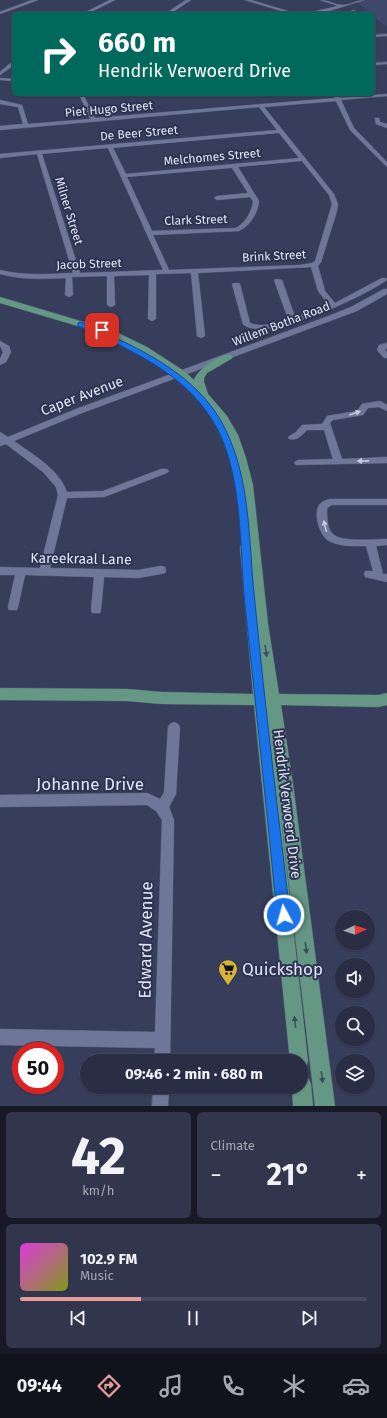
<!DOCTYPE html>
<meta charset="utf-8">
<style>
body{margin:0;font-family:"Fira Sans",sans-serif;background:#31364c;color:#f1f3f6;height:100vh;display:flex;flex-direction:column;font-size:15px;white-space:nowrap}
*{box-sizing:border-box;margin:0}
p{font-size:13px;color:#a5a8b3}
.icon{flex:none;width:22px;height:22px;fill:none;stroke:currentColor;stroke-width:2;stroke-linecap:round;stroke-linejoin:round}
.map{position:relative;height:1106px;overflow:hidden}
.side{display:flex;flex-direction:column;gap:6px;padding:6px;background:#171926;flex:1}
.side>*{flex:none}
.hud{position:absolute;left:12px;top:12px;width:363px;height:84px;border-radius:6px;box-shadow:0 1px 3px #0004,0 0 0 1px #454a5e;background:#00695c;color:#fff;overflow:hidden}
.needle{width:26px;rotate:87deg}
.controls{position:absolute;left:335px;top:910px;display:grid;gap:8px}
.controls a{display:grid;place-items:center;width:40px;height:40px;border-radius:50%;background:#292e45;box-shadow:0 1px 3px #0004,0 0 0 1px #454a5e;font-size:20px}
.speed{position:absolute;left:12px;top:1042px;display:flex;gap:8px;font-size:20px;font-weight:700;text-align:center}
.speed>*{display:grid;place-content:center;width:52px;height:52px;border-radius:50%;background:#292e45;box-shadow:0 1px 3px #0004,0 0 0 1px #454a5e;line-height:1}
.speed .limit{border:6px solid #d22;background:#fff;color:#111}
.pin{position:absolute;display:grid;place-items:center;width:34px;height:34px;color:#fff;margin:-17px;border-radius:8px;box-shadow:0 2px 6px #0006}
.me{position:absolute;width:44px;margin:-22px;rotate:354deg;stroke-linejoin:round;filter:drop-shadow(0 0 3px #0008)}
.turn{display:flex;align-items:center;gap:14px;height:84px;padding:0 20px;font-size:18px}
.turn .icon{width:52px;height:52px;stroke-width:2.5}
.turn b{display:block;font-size:28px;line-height:34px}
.big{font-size:30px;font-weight:700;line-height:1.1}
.side .tile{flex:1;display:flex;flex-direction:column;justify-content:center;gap:6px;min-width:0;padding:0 14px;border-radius:6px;background:#31364c}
.side .dial{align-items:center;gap:0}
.dial b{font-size:52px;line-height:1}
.song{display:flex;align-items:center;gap:12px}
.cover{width:48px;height:48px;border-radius:6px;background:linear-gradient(135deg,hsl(300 70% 55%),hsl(70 70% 35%))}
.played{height:4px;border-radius:2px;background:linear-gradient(90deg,#e69b98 35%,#454a5e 35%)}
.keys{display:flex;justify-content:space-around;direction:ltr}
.heat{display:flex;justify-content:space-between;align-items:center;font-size:22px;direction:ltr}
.side .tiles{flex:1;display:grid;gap:6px;grid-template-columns:1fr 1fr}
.tile:last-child{grid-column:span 2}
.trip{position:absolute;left:80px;top:1054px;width:228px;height:40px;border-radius:20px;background:#292e45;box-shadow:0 1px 3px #0004,0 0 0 1px #454a5e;font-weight:700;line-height:40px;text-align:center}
.menu{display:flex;height:64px;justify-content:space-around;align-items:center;background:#10121c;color:#a5a8b3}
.menu .icon{width:28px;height:28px}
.menu .on{color:#e69b98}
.menu b{font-size:18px;color:#f1f3f6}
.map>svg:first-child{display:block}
.built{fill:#3f476b}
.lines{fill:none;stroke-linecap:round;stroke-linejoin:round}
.minor-casing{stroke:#555b74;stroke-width:1}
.major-casing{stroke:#555b74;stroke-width:1}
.minor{fill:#6f7799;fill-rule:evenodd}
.major{fill:#659785;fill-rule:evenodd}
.oneway{fill:#c4cae1}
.oneway2{fill:#3b4d5e}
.route{fill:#1a73e8;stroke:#114b97}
.labels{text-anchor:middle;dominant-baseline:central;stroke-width:4;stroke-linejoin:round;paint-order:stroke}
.far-street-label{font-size:12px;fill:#e1e6f9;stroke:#2d3451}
.street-label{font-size:14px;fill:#e1e6f9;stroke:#2d3451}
.near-street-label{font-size:17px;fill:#e1e6f9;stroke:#2d3451}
.near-poi-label{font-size:17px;fill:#e1e6f9;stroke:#2d3451;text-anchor:start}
</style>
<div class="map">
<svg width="387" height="1106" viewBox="0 0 387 1106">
<rect width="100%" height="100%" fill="#373e5c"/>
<path class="built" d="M367,0H387V27L357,3Z"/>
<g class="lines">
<g class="minor-casing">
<path id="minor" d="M32,0H38L0,14V12Z
M110,0H115L87,14H82Z
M186,0H191L170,14H165Z
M245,0H251L298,14H292Z
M320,0C328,0 335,5 343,5C350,5 357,0 365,0L319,14H303L338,6Z
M353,10L356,11L353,14H348Z
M387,34V36L373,37V35Z
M12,62H14V65L0,75V72Z
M387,62V64L373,65V63Z
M0,78L14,79V81L0,80Z
M79,94H83L95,118L335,98L334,94H338L340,98L387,94V96L341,100L354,128L387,162V167L350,130L336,101L264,107L334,194L338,204L337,211L321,262L318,266L325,291L335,303L382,278H386L387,280C366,295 264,345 243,324L232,284L234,283H238L240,284L250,323C262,328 276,323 288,319L274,280L276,279L282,280L295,317L329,305L318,291L311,267L198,273L205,336L201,338L197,336L191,273L156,274V319L152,321L148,319L149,275L114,276L115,305L111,307L107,305V276L72,277L73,295L69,297L65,295L66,278C43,279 22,280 0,274V270C24,276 48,274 73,273L37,154L0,158V154L277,130L259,107L0,130V126L23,124L18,107L0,104V100L22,105L28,124L90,119ZM279,133L299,158L126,174L113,148ZM108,148L163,270L80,273L42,154ZM302,161L329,195L332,204L315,261L312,263L300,265L169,270L153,235L239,231C250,226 258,213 259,201L238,167ZM232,168L248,193L217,196L214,198L217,200L250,197L253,201C252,212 245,223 236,228L152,231L127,177Z
M375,118H379L380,122L387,124V128L376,124Z
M384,289H387V294L357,311L82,413L14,441C32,454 59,469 67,492L103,491L161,469H167L169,471L167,473L104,497L67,498L50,568L138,570L161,566L165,567L166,570L165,573L161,574L138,578L104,577L101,610L100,613H92L91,610L94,577L25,575L18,607L17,610H9L8,607L15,575H0V567L40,568L58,495L56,487L43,472L6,444L0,446V432L8,437L76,409L331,315L351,307Z
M0,341L9,346L11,352L6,362L0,365V359L3,352L0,346Z
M387,343V348L385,350L387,352V358H384L377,350L379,345Z
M380,401L387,405V411L379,407L368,408L363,415L333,420L330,423L342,459L387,457V463L296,465L294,463L296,461L299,460L333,459L324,430H307C302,435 298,441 289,439L288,437L296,432L302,425L322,424L327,416L357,411L362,404Z
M330,499H387V505H332L327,508C327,515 327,527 332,533C340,543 374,539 387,539V545L376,546L383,574H387V582L365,577L364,574L365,571H373L366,546C354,546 340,547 329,541C320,536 314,517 318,507C320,502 325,500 330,499Z
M174,722L178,724L180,727L176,794L169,807L174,820L170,1061H154L155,1048L0,1045V1029L155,1032L162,820L156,811L147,805L0,807V795L147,793L160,799L164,793L168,727L170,724Z
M153,1087H169L168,1106H152Z"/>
</g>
<g class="major-casing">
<path id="major" d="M0,297L114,331L147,347L184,371L194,380C197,370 221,352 231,355L233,357L231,359L207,373L204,378V382L208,394L227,416L238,435L246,458L253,485L268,624L279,694L378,695L387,693V705L378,707L281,705L293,784L335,1106H315L275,765L308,1061L306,1068L301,1070V1061H290L254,705L162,704L127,701L0,700V688L127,689L162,692L253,694L240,547L242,544L247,543L241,485L236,458L228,435L208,406L188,384L178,375L141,351L108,335L0,303Z
M301,1074L308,1077L311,1084L313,1106H293L292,1087H301Z"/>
</g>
<use href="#minor" class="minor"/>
<use href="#major" class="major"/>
</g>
<defs><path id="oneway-solid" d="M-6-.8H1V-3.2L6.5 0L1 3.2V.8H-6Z"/></defs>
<g class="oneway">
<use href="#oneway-solid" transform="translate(355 413) rotate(-19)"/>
<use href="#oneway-solid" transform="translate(363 461) rotate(179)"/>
<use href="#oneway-solid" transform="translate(325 526) rotate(-104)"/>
</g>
<g class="oneway2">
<use href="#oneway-solid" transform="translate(266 651) rotate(82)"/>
<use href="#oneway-solid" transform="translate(306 948) rotate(83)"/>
<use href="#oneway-solid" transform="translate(295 1022) rotate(-96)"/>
<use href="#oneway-solid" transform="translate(322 1077) rotate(83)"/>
</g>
<path class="route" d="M80,322L104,329L105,330L103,332C147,352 196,377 221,421C252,476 248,542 255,603C265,707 278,811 290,915L288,920L284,921L279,920L277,915C267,812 256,708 245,605C239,547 244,468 211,418C181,371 127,348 78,326V323Z"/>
<defs>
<g id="supermarket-pin" transform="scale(1)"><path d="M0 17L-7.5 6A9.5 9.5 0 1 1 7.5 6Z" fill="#d7b434" stroke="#2d3451"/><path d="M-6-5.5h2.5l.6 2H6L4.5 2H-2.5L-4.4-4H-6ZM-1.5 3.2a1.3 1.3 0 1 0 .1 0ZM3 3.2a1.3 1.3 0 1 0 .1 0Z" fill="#111"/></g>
</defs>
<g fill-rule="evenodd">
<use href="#supermarket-pin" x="228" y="969"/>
</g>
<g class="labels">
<g class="far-street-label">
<text transform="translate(109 109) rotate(-5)">Piet Hugo Street</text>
<text transform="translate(139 133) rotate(-5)">De Beer Street</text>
<text transform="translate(212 157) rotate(-5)">Melchomes Street</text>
<text transform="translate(69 211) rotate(73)">Milner Street</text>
<text transform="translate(196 220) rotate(-2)">Clark Street</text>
<text transform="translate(274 256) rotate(-3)">Brink Street</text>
<text transform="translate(89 264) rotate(-2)">Jacob Street</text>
<text transform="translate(281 324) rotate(-21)">Willem Botha Road</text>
</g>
<g class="street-label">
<text transform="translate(82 396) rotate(-21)">Caper Avenue</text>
<text transform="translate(81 559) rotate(1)">Kareekraal Lane</text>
<text transform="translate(287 804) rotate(83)">Hendrik Verwoerd Drive</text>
</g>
<g class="near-street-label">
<text x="90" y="784">Johanne Drive</text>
<text transform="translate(146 940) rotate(-89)">Edward Avenue</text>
</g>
<g class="near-poi-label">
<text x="242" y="969">Quickshop</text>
</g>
</g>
</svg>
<div class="controls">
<a><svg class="needle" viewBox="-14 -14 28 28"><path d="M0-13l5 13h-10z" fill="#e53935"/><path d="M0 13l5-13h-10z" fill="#a5a8b3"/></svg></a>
<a><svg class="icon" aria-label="sound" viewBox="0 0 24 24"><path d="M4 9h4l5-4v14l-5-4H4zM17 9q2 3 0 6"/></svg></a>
<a><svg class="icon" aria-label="search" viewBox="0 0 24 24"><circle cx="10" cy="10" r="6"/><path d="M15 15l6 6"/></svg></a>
<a><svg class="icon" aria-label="layers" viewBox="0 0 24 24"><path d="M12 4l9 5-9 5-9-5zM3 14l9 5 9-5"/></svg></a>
</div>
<div class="speed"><div class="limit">50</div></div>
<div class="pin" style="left:102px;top:330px;background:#d93025"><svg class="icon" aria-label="arrive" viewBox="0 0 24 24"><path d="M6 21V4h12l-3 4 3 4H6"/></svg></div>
<svg class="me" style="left:284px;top:915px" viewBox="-20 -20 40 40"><circle r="17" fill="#1a73e8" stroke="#fff" stroke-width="3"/><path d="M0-11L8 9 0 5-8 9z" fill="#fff"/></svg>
<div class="trip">09:46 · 2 min · 680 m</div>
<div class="hud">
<div class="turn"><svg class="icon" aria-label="right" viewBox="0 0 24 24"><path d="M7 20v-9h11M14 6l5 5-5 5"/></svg><div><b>660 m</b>Hendrik Verwoerd Drive</div></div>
</div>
</div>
<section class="side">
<div class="tiles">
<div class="tile dial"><b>42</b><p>km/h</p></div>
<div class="tile"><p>Climate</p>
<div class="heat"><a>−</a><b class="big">21°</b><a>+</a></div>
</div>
<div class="tile">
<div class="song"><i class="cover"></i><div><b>102.9 FM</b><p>Music</p></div></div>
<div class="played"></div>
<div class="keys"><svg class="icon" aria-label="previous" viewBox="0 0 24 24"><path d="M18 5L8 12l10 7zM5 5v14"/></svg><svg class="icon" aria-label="pause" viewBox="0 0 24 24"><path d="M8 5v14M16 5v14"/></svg><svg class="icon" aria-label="next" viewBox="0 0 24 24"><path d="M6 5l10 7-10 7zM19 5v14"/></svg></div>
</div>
</div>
</section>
<nav class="menu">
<b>09:44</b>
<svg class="icon on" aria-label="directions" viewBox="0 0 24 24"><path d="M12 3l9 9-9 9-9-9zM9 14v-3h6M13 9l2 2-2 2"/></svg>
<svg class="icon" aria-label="music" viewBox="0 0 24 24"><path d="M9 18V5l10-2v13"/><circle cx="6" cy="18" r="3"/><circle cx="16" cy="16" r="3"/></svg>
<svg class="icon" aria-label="phone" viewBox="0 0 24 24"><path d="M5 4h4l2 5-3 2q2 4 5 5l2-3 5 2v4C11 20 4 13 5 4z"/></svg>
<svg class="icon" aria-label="climate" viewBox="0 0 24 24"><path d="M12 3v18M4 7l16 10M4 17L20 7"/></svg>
<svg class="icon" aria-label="car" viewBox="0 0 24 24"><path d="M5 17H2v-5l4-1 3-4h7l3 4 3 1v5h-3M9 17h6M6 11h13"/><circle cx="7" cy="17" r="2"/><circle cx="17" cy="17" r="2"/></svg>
</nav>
